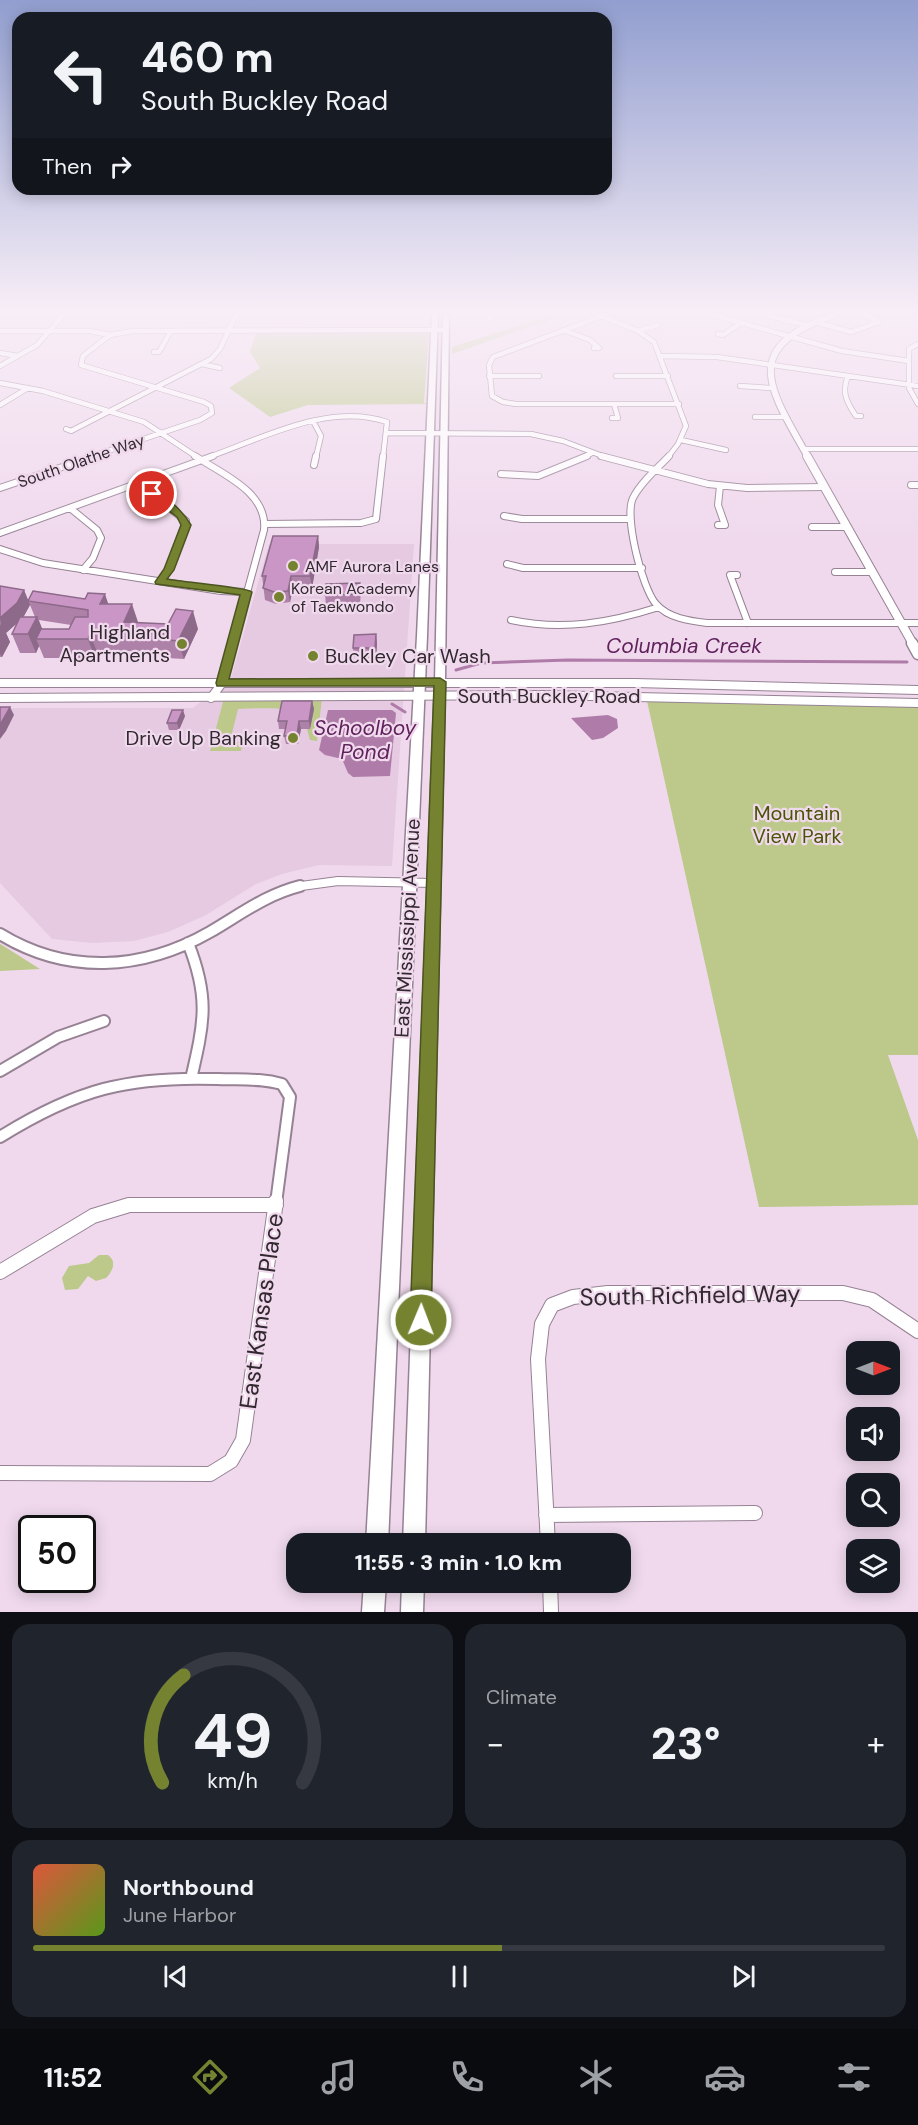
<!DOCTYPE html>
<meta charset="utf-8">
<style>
body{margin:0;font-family:"DM Sans",sans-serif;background:#20242c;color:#f1f3f6;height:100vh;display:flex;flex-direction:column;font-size:22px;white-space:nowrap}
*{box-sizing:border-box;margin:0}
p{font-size:20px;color:#9ea1a6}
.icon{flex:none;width:33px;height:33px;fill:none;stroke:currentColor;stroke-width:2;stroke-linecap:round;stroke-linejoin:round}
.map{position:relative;height:1612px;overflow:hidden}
.drawer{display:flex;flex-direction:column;gap:12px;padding:12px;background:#0d0f14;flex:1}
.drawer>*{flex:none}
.hud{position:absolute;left:12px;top:12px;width:600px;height:183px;border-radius:18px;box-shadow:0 3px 15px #0003;background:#171b24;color:#f1f3f6;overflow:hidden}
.needle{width:39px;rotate:90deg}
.fabs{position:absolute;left:846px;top:1341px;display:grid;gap:12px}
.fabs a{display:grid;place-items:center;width:54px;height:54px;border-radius:12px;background:#171b24;box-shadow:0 3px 15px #0003;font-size:30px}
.speed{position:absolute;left:18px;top:1515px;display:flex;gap:12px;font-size:30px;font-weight:700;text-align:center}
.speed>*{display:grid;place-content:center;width:78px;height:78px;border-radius:50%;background:#171b24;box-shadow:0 3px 15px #0003;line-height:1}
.speed .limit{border:3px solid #111;border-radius:9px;background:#fff;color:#111}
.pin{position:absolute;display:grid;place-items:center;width:51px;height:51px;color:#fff;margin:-26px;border:3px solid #fff;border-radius:50%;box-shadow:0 2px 6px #0007}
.me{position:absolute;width:66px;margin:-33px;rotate:1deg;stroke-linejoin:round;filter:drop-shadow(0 0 4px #0008)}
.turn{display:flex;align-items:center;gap:21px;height:126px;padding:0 30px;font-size:27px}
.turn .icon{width:78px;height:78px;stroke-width:2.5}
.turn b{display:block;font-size:42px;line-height:51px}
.then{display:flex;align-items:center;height:57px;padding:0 30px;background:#0003;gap:12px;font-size:22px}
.big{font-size:45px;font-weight:800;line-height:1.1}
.drawer .widget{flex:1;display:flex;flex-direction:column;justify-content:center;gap:9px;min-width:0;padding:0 21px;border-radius:18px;background:#20242c}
.drawer .dial{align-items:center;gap:0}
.dial svg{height:156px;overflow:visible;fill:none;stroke:#363941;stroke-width:7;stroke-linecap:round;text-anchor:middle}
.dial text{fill:#f1f3f6;stroke:none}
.song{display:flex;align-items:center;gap:18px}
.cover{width:72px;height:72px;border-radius:9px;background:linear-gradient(135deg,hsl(10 70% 55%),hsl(90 70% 35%))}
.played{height:6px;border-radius:3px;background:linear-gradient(90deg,#758230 55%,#363941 55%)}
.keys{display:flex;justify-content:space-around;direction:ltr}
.heat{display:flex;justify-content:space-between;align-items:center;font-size:33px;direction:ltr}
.drawer .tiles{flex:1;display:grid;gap:12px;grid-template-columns:1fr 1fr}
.widget:last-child{grid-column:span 2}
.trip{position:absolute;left:286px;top:1533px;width:345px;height:60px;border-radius:18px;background:#171b24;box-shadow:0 3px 15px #0003;font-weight:800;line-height:60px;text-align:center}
.tabs{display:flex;height:96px;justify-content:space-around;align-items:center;background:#090b0e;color:#9ea1a6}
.tabs .icon{width:42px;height:42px}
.tabs .selected{color:#758230}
.tabs b{font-size:27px;color:#f1f3f6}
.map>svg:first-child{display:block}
.built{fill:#e5cae1}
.green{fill:#bcc98b}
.water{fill:#af7ca9}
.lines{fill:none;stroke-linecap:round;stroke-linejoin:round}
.stream{stroke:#af7ca9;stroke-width:3}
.minor-far4-casing{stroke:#968294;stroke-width:6}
.minor-far3-casing{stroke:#968294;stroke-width:8}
.minor-far2-casing{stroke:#968294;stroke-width:10}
.minor-far1-casing{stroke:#968294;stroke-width:14}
.minor-casing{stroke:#968294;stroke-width:16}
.tertiary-far2-casing{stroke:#968294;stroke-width:8}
.tertiary-far1-casing{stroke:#968294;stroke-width:10}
.tertiary-casing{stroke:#968294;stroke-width:13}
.secondary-casing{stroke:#968294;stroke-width:3}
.primary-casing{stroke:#968294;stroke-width:2}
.minor-far4{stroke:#fff;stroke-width:4.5}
.minor-far3{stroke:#fff;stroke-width:6}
.minor-far2{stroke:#fff;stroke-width:8}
.minor-far1{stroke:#fff;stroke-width:10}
.minor{stroke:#fff;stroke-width:14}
.tertiary-far2{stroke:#fff;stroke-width:6}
.tertiary-far1{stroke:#fff;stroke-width:8}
.tertiary{stroke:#fff;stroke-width:10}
.secondary{fill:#fff;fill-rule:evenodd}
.primary{fill:#fff;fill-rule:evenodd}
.wall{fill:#ae81a9;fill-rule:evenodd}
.shaded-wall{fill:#8d698a}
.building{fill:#ca96c5;stroke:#8d698a;stroke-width:1.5}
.route{fill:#758230;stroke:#4c541f;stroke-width:1.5}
.poi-dot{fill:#758230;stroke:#f0d9ed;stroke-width:2}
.labels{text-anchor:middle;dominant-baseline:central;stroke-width:4.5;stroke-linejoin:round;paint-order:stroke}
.far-street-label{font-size:16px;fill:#322930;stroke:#f0d9ed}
.far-poi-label{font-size:16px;fill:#322930;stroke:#f0d9ed;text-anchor:start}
.poi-label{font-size:20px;fill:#322930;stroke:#f0d9ed;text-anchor:end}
.street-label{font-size:20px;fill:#322930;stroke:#f0d9ed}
.park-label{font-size:20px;fill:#4a5405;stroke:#f0d9ed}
.water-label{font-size:21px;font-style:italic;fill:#60225c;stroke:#f0d9ed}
.near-street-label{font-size:24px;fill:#322930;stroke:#f0d9ed}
</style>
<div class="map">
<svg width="918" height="1612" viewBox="0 0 918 1612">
<rect width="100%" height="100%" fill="#f0d9ed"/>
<path class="built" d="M269,544H414L392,866L319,865L282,874L256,884L206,915L168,932L134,941L92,943L52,939L0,883V708H193L231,678Z"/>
<path class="green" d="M557,313H570L452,354V347Z
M434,330L429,334L424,403L430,404L308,405L270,417L229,388L260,368L250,352L257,331Z
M224,698H322L317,741L310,740L307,729L310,728L312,716C287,706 265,708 238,709L230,741L243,742L241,751H210Z
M647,701L918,707V1055H888L918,1140V1205L759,1207Z
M0,944L2,945L40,969L0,971Z
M99,1255H108C117,1261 113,1271 106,1278L96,1281L88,1276L78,1289L65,1290L62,1278L69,1266L89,1263Z"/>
<path class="water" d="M328,710H392L396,713L390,776L353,777L348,773L342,759L325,755L319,750Z
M608,715L617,719L618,728L603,738L592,740L571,718Z"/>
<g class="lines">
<path class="stream" d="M456,670L481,663L568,660L907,662
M392,704L405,712"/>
<g class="minor-far4-casing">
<path id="minor-far4" d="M486,313L491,319
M594,313L638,331L654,342L686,426L678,444L668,457
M610,313L493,357L489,365L492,396L503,402L516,404H679
M706,313L842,351L909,361
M773,313L769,316L807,325
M815,322L851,332L879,322L863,313
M563,330L590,340L599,348H594
M0,331H89L110,335L132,331L445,330
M638,331L658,325
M718,334L723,335L741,323
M918,344L909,349V388L918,404
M154,352H159L171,331
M0,353L18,356
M660,356L717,357L918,386
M202,364L220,368
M0,366L37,345L65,313
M489,376H539
M616,376H668
M848,376C841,392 847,403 856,416H861
M0,383L43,391L144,422L197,457
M740,386L770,388
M0,405L28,388
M755,417H785
M612,418H618L614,404
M313,421L321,436L316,457
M66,429L71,431L211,359L220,349L237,313
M387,433L531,434L563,441L605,457
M681,440L726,450
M804,449H918
M90,457L200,420L212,413L211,406L204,402L81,365L83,356L110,335
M209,457C263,438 329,402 387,422L383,457
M584,457L592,453"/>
</g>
<g class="minor-far3-casing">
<path id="minor-far3" d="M195,456C222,474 268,492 264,530L233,644
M601,456L708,484L747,488L825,487
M669,456C657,469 641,482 633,498C624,516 642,588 656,604C668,618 690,621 707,623H918
M314,465L316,456
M501,474L538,476L587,456
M138,483L186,521L169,570L160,581
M911,485H918
M0,488L95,456
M70,508L97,530L101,538L93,558L83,570
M504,516L522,519H630
M265,524L361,523L376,519L383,456
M718,525H725L718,505L720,486
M812,527H847
M0,533L213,456
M0,549L43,563L221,591L246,592
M507,564L523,568H642
M835,572H872
M737,575H730L748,623
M511,620C562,631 609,623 659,607"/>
</g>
<g class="minor-far2-casing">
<path id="minor-far2" d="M211,698L222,683L233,643
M294,887L338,881L433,883"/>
</g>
<g class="minor-far1-casing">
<path id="minor-far1" d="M0,934C67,975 142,971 210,932C241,914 265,895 300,886
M188,943C210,998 204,1023 191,1079
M0,1071L58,1037L104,1021
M0,1137C77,1089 128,1076 218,1079C240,1080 261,1078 282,1084L290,1097L276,1203"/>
</g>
<g class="minor-casing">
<path id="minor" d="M0,1272L93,1216L129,1205H276
M0,1473L210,1474L231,1461L243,1440L276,1201
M546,1515L755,1513
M548,1544L538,1359L542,1324L552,1305L573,1297L608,1293H843L872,1300L918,1331
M550,1582L551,1612"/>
</g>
<g class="tertiary-far2-casing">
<path id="tertiary-far2" d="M808,457C767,385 739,346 840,313"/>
</g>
<g class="tertiary-far1-casing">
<path id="tertiary-far1" d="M807,456L913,644"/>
</g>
<g class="tertiary-casing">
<path id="tertiary" d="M912,643L918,654"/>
</g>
<g class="secondary-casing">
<path id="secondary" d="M432,313H438L427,636L388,1544H366L417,636Z
M443,313H449L445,682L425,1544H403L435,682Z
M364,1582H386L384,1612H362Z
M402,1582H424L423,1612H401Z"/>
</g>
<g class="primary-casing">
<path id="primary" d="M0,679H635L918,686V694L635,687H0Z
M543,691L918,699V707L543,699L0,702V694Z"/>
</g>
<use href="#minor-far4" class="minor-far4"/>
<use href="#minor-far3" class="minor-far3"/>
<use href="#minor-far2" class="minor-far2"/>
<use href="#minor-far1" class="minor-far1"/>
<use href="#minor" class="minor"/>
<use href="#tertiary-far2" class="tertiary-far2"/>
<use href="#tertiary-far1" class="tertiary-far1"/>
<use href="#tertiary" class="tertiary"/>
<use href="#secondary" class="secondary"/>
<use href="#primary" class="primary"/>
</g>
<path class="wall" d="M318,536L319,547L312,588H293L290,602L276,604L265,600L262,576Z
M0,586L24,590L28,600L108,604L137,623L198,629L184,659L166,658L164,652L126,651L97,652L95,658H44L39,646L36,653H20L12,634L18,622L6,633L10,642L2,657H0ZM30,605L35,617H23ZM39,620L71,625L69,629H42Z
M361,592L360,604L326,605L325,595Z
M376,634L377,644L376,658L354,657L353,648Z
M312,701L314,709L310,729H301L298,744H286L284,736L286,729H279L278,721Z
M185,716L179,730H169L167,723Z"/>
<path class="shaded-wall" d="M318,536L319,547L312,588L310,576Z
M291,576L293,588L290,602L288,591Z
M24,590L30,605L23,618L6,633L10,642L2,657L0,654V626L1,624L0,618Z
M105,594L111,612L100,604Z
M132,604L138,622L134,633L124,622Z
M193,611L198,629L184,659L178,641Z
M37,617L45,635L36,639L39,646L36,653L28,634Z
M90,634L97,652L95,658L88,639Z
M376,634L377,644L376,658L375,648Z
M312,701L314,709L310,729L309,721Z
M10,707L14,715L6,731L0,739V725Z
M183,710L185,716L179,730L177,723Z
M299,721L301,729L298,744L297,735Z"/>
<path class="building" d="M273,536H318L310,576H291L288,591L274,592L263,588L266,576H262Z
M360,583L359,594L325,595L326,584Z
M0,586L24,590L17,603L0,618Z
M33,591L85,599L88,593L105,594L100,604H132L124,622L168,624L176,609L193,611L178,641L160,639L163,634L120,632L90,634L88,639H36L41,629H69L75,617H88V610L28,601Z
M20,617H37L28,634H12Z
M376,634L375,648H353L354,635Z
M282,701H312L309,721H299L297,735L284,736L287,721H278Z
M0,707H10L0,725Z
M172,710H183L177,723H167Z"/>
<linearGradient id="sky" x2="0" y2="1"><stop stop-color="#919ecf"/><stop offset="0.58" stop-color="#f8eef7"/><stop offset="1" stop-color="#f8eef7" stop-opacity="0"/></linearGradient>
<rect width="918" height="538" fill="url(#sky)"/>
<path class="route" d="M149,492C164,491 184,513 191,525L174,570L167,579C180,582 246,587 252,592L229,679L440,678L446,682L431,1320L428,1327L421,1330L414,1327L410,1320L434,686H217L216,683L240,595L156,584L155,582L164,569L181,525L177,517L149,496Z"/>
<g class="poi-dot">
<circle cx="293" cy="566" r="6"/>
<circle cx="279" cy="597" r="6"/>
<circle cx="182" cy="644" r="6"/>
<circle cx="313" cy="656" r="6"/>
<circle cx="293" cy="738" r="6"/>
</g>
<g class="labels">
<g class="far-street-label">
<text transform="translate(81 461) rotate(-19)">South Olathe Way</text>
</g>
<g class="far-poi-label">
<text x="305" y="566">AMF Aurora Lanes</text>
<text x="291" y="588">Korean Academy<tspan x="291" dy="18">of Taekwondo</tspan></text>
</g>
<g class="poi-label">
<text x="170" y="632">Highland<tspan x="170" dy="23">Apartments</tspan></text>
<text x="325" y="656" text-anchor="start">Buckley Car Wash</text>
<text x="281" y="738">Drive Up Banking</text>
</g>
<g class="street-label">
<text x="549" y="696">South Buckley Road</text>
<text transform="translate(407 928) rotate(-87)">East Mississippi Avenue</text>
</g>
<g class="park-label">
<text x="797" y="813">Mountain<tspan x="797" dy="23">View Park</tspan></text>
</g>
<g class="water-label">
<text x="684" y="646">Columbia Creek</text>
<text x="365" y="728">Schoolboy<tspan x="365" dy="24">Pond</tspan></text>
</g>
<g class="near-street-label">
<text transform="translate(690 1295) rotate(-1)">South Richfield Way</text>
<text transform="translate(261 1311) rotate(-82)">East Kansas Place</text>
</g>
</g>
</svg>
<div class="fabs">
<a><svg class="needle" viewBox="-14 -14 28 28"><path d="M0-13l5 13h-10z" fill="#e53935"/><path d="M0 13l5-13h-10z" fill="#9ea1a6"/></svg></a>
<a><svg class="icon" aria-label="sound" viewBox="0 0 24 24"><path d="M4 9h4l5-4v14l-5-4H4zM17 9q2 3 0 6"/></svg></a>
<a><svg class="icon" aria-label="search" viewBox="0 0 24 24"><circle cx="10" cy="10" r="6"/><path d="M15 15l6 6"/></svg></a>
<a><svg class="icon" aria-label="layers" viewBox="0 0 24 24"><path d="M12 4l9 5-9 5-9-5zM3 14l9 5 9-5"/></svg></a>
</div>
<div class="speed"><div class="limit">50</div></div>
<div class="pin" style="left:152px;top:494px;background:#d93025"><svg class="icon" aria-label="arrive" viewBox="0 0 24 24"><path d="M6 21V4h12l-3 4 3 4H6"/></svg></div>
<svg class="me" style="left:421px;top:1320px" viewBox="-20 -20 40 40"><circle r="17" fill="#758230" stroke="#fff" stroke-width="3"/><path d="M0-11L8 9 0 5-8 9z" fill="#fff"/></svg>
<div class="trip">11:55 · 3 min · 1.0 km</div>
<div class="hud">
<div class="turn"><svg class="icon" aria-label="left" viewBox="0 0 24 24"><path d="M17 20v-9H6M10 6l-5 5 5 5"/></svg><div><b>460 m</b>South Buckley Road</div></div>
<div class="then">Then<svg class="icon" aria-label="right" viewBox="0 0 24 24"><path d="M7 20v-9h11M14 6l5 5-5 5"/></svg></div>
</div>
</div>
<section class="drawer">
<div class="tiles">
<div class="widget dial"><svg viewBox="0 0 100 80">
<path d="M14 69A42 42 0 1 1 86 69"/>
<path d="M14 69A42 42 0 0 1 25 14" stroke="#758230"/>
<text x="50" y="56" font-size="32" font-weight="700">49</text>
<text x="50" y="72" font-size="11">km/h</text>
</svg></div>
<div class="widget"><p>Climate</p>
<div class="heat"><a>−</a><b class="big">23°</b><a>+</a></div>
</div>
<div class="widget">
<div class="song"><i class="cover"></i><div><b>Northbound</b><p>June Harbor</p></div></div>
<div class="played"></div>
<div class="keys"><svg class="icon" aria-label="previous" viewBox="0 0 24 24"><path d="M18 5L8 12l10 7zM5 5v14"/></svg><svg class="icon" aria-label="pause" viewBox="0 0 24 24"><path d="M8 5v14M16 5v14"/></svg><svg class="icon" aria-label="next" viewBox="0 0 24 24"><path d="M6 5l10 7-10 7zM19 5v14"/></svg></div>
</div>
</div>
</section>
<nav class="tabs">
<b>11:52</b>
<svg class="icon selected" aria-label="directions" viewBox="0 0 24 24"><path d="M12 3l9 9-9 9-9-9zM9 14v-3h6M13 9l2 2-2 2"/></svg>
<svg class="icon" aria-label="music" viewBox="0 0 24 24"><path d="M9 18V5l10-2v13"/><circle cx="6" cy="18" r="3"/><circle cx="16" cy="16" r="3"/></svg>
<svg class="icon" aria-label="phone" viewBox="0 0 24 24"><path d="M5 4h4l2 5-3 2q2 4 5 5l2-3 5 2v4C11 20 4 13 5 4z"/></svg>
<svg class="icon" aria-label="climate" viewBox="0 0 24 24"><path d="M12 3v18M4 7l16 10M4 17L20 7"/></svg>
<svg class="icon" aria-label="car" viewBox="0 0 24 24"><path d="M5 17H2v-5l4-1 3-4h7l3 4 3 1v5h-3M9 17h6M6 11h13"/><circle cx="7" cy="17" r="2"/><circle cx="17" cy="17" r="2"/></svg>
<svg class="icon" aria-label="filters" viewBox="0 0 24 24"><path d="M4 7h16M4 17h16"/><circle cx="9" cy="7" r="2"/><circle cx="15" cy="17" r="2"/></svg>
</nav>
